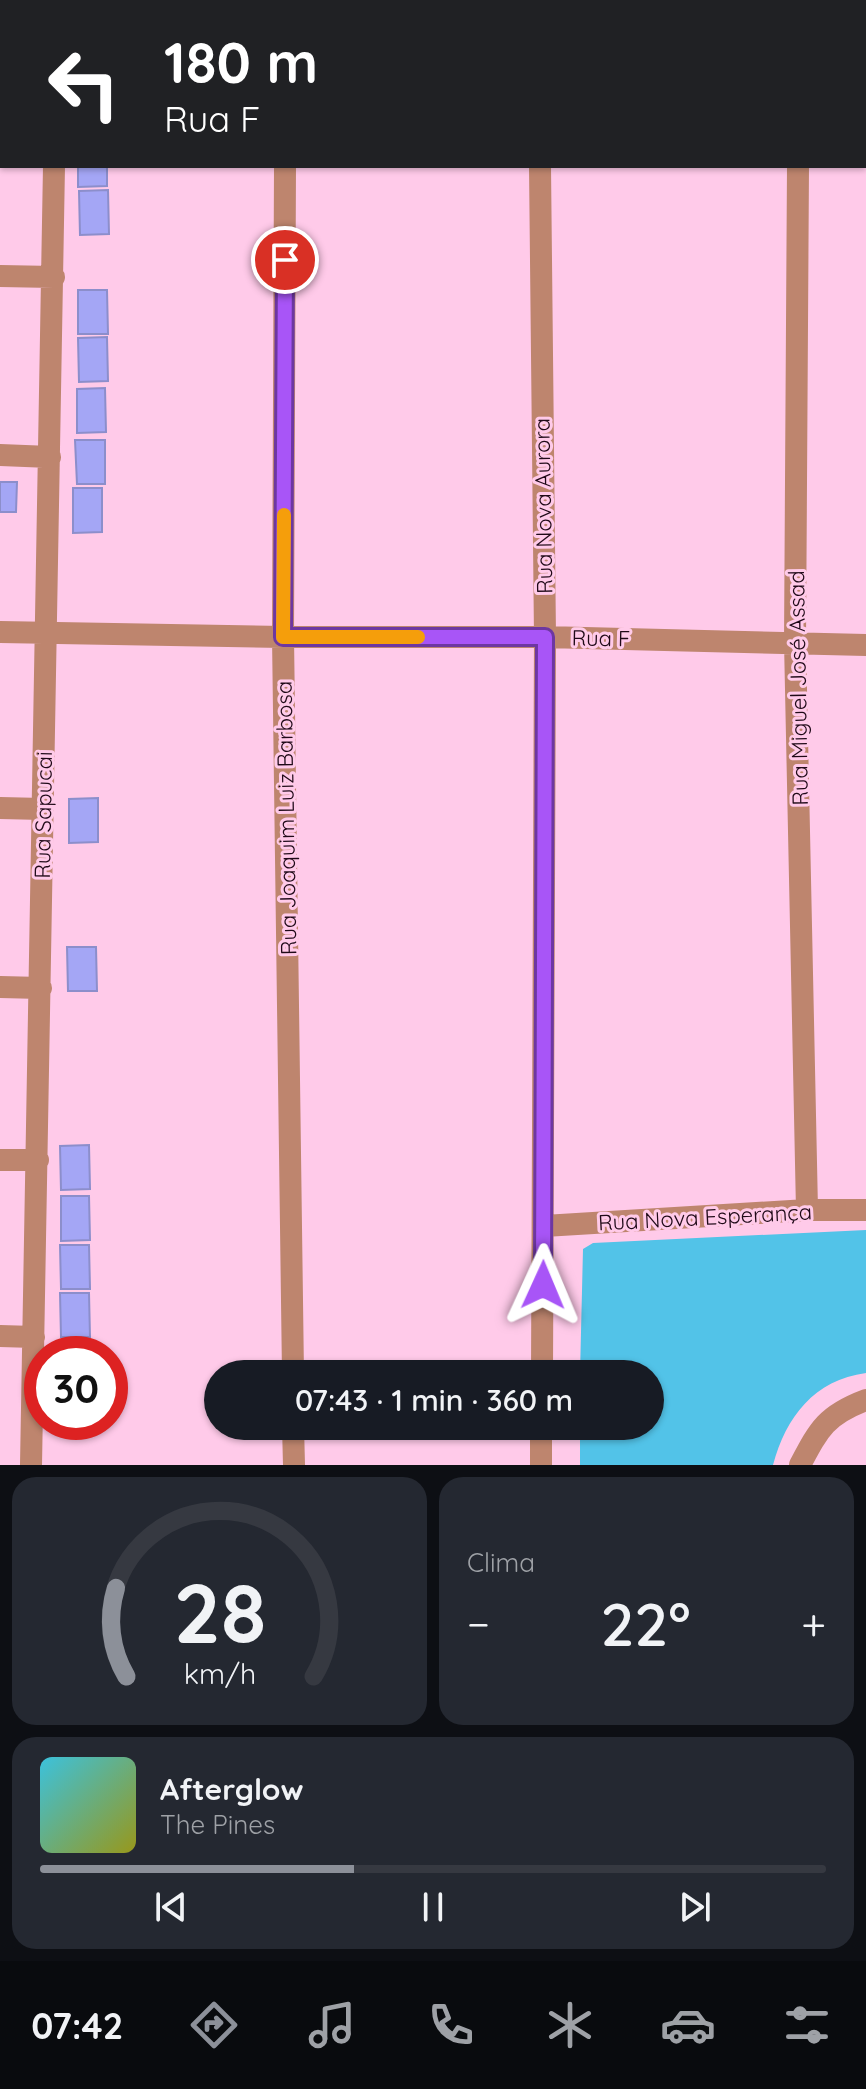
<!DOCTYPE html>
<html lang="pt">
<meta charset="utf-8">
<style>
body{margin:0;font-family:Quicksand,sans-serif;background:#242831;color:#f1f3f6;height:100vh;display:flex;flex-direction:column;font-size:30px;white-space:nowrap}
*{box-sizing:border-box;margin:0}
p{font-size:26px;color:#9ea1a6}
.icon{flex:none;width:44px;height:44px;fill:none;stroke:currentColor;stroke-width:2;stroke-linecap:round;stroke-linejoin:round}
.map{position:relative;height:1465px;overflow:hidden}
.side{display:flex;flex-direction:column;gap:12px;padding:12px;background:#0d0f14;flex:1}
.side>*{flex:none}
.top-card{position:absolute;left:0px;top:0px;width:866px;height:168px;box-shadow:0 2px 6px #0004;background:#202124;color:#fff;overflow:hidden}
.speed{position:absolute;left:24px;top:1336px;display:flex;gap:16px;font-size:40px;font-weight:700;text-align:center}
.speed>*{display:grid;place-content:center;width:104px;height:104px;border-radius:50%;background:#171b24;box-shadow:0 2px 6px #0004;line-height:1}
.speed .limit{border:12px solid #d22;background:#fff;color:#111}
.pin{position:absolute;display:grid;place-items:center;width:68px;height:68px;color:#fff;margin:-34px;border:4px solid #fff;border-radius:50%;box-shadow:0 2px 8px #0007}
.me{position:absolute;width:88px;margin:-44px;rotate:1deg;stroke-linejoin:round;filter:drop-shadow(0 0 6px #0008)}
.turn{display:flex;align-items:center;gap:28px;height:168px;padding:0 32px;font-size:36px}
.turn .icon{width:104px;height:104px;stroke-width:2.5}
.turn b{display:block;font-size:56px;line-height:68px}
.big{font-size:60px;font-weight:600;line-height:1.1}
.side .widget{flex:1;display:flex;flex-direction:column;justify-content:center;gap:12px;min-width:0;padding:0 28px;border-radius:24px;background:#242831}
.side .dial{align-items:center;gap:0}
.dial svg{height:208px;overflow:visible;fill:none;stroke:#363941;stroke-width:7;stroke-linecap:round;text-anchor:middle}
.dial text{fill:#f1f3f6;stroke:none}
.song{display:flex;align-items:center;gap:24px}
.cover{width:96px;height:96px;border-radius:12px;background:linear-gradient(135deg,hsl(190 70% 55%),hsl(60 70% 35%))}
.played{height:8px;border-radius:4px;background:linear-gradient(90deg,#8c9099 40%,#363941 40%)}
.keys{display:flex;justify-content:space-around;direction:ltr}
.heat{display:flex;justify-content:space-between;align-items:center;font-size:44px;direction:ltr}
.side .tiles{flex:1;display:grid;gap:12px;grid-template-columns:1fr 1fr}
.widget:last-child{grid-column:span 2}
.trip{position:absolute;left:204px;top:1360px;width:460px;height:80px;border-radius:40px;background:#171b24;box-shadow:0 2px 6px #0004;font-weight:600;line-height:80px;text-align:center}
.menu{display:flex;height:128px;justify-content:space-around;align-items:center;background:#090b0e;color:#9ea1a6}
.menu .icon{width:56px;height:56px}
.menu .on{color:#8c9099}
.menu b{font-size:36px;color:#f1f3f6}
.map>svg:first-child{display:block}
.water{fill:#52c3e8}
.building{fill:#a4a6f5;stroke:#8c8ecb;stroke-width:2}
.lines{fill:none;stroke-linecap:round;stroke-linejoin:round}
.minor{stroke:#be856e;stroke-width:22}
.route-casing{stroke:#6d37a1;stroke-width:20}
.route{stroke:#a855f7;stroke-width:14}
.slow{stroke:#f59e0b;stroke-width:14}
.labels{text-anchor:middle;dominant-baseline:central;stroke-width:6;stroke-linejoin:round;paint-order:stroke}
.street-label{font-size:22px;fill:#1f0917;stroke:#ffcae9}
</style>
<div class="map">
<svg width="866" height="1465" viewBox="0 0 866 1465">
<rect width="100%" height="100%" fill="#ffcae9"/>
<path class="water" d="M866,1230V1373C814,1380 786,1417 773,1465H580V1426H650V1374H580L583,1249L593,1243Z"/>
<path class="building" d="M78,166H107V186L78,187Z
M108,190L109,234L80,235L79,191Z
M78,290H107L108,334H78Z
M107,337L108,381L79,382L78,338Z
M105,388L106,432L77,433V389Z
M75,440H105V484H77Z
M0,482H17L16,512H0Z
M73,488H102V532L73,533Z
M98,798V842L69,843V799Z
M67,947H96L97,991H68Z
M89,1145L90,1189L61,1190L60,1146Z
M61,1196H89L90,1240L61,1241Z
M60,1245H89L90,1289H61Z
M60,1293H89L90,1337H61Z"/>
<g class="lines">
<path class="minor" d="M538,0V2
M57,2V0
M286,2V0
M798,2V0
M0,97H2
M285,166L283,637L293,1374
M540,166L545,637L542,1374
M798,166L795,642L807,1210
M0,276L54,277
M0,455L50,457
M0,632L283,637H545L866,645
M0,808L43,809
M0,987L41,988
M0,1160H38
M544,1226L807,1210H866
M0,1336L34,1337
M293,1426L294,1465
M31,1465L54,166
M541,1465V1426
M800,1465C819,1429 826,1415 866,1400"/>
</g>
<g class="lines">
<g class="route-casing">
<path id="route" d="M285,260L283,637H545L543,1285"/>
</g>
<use href="#route" class="route"/>
<path class="slow" d="M284,515L283,637H418"/>
</g>
<g class="labels">
<g class="street-label">
<text transform="translate(543 506) rotate(-91)">Rua Nova Aurora</text>
<text transform="translate(601 638) rotate(1)">Rua F</text>
<text transform="translate(798 688) rotate(-91)">Rua Miguel José Assad</text>
<text transform="translate(43 815) rotate(-89)">Rua Sapucai</text>
<text transform="translate(286 818) rotate(-91)">Rua Joaquim Luiz Barbosa</text>
<text transform="translate(705 1217) rotate(-3)">Rua Nova Esperança</text>
</g>
</g>
</svg>
<div class="speed"><div class="limit">30</div></div>
<div class="pin" style="left:285px;top:260px;background:#d93025"><svg class="icon" aria-label="arrive" viewBox="0 0 24 24"><path d="M6 21V4h12l-3 4 3 4H6"/></svg></div>
<svg class="me" style="left:543px;top:1285px" viewBox="-20 -20 40 40"><path d="M0-17L14 15 0 8-14 15z" fill="#a855f7" stroke="#fff" stroke-width="4"/></svg>
<div class="trip">07:43 · 1 min · 360 m</div>
<div class="top-card">
<div class="turn"><svg class="icon" aria-label="left" viewBox="0 0 24 24"><path d="M17 20v-9H6M10 6l-5 5 5 5"/></svg><div><b>180 m</b>Rua F</div></div>
</div>
</div>
<section class="side">
<div class="tiles">
<div class="widget dial"><svg viewBox="0 0 100 80">
<path d="M14 69A42 42 0 1 1 86 69"/>
<path d="M14 69A42 42 0 0 1 10 35" stroke="#8c9099"/>
<text x="50" y="56" font-size="32" font-weight="700">28</text>
<text x="50" y="72" font-size="11">km/h</text>
</svg></div>
<div class="widget"><p>Clima</p>
<div class="heat"><a>−</a><b class="big">22°</b><a>+</a></div>
</div>
<div class="widget">
<div class="song"><i class="cover"></i><div><b>Afterglow</b><p>The Pines</p></div></div>
<div class="played"></div>
<div class="keys"><svg class="icon" aria-label="previous" viewBox="0 0 24 24"><path d="M18 5L8 12l10 7zM5 5v14"/></svg><svg class="icon" aria-label="pause" viewBox="0 0 24 24"><path d="M8 5v14M16 5v14"/></svg><svg class="icon" aria-label="next" viewBox="0 0 24 24"><path d="M6 5l10 7-10 7zM19 5v14"/></svg></div>
</div>
</div>
</section>
<nav class="menu">
<b>07:42</b>
<svg class="icon on" aria-label="directions" viewBox="0 0 24 24"><path d="M12 3l9 9-9 9-9-9zM9 14v-3h6M13 9l2 2-2 2"/></svg>
<svg class="icon" aria-label="music" viewBox="0 0 24 24"><path d="M9 18V5l10-2v13"/><circle cx="6" cy="18" r="3"/><circle cx="16" cy="16" r="3"/></svg>
<svg class="icon" aria-label="phone" viewBox="0 0 24 24"><path d="M5 4h4l2 5-3 2q2 4 5 5l2-3 5 2v4C11 20 4 13 5 4z"/></svg>
<svg class="icon" aria-label="climate" viewBox="0 0 24 24"><path d="M12 3v18M4 7l16 10M4 17L20 7"/></svg>
<svg class="icon" aria-label="car" viewBox="0 0 24 24"><path d="M5 17H2v-5l4-1 3-4h7l3 4 3 1v5h-3M9 17h6M6 11h13"/><circle cx="7" cy="17" r="2"/><circle cx="17" cy="17" r="2"/></svg>
<svg class="icon" aria-label="filters" viewBox="0 0 24 24"><path d="M4 7h16M4 17h16"/><circle cx="9" cy="7" r="2"/><circle cx="15" cy="17" r="2"/></svg>
</nav>
